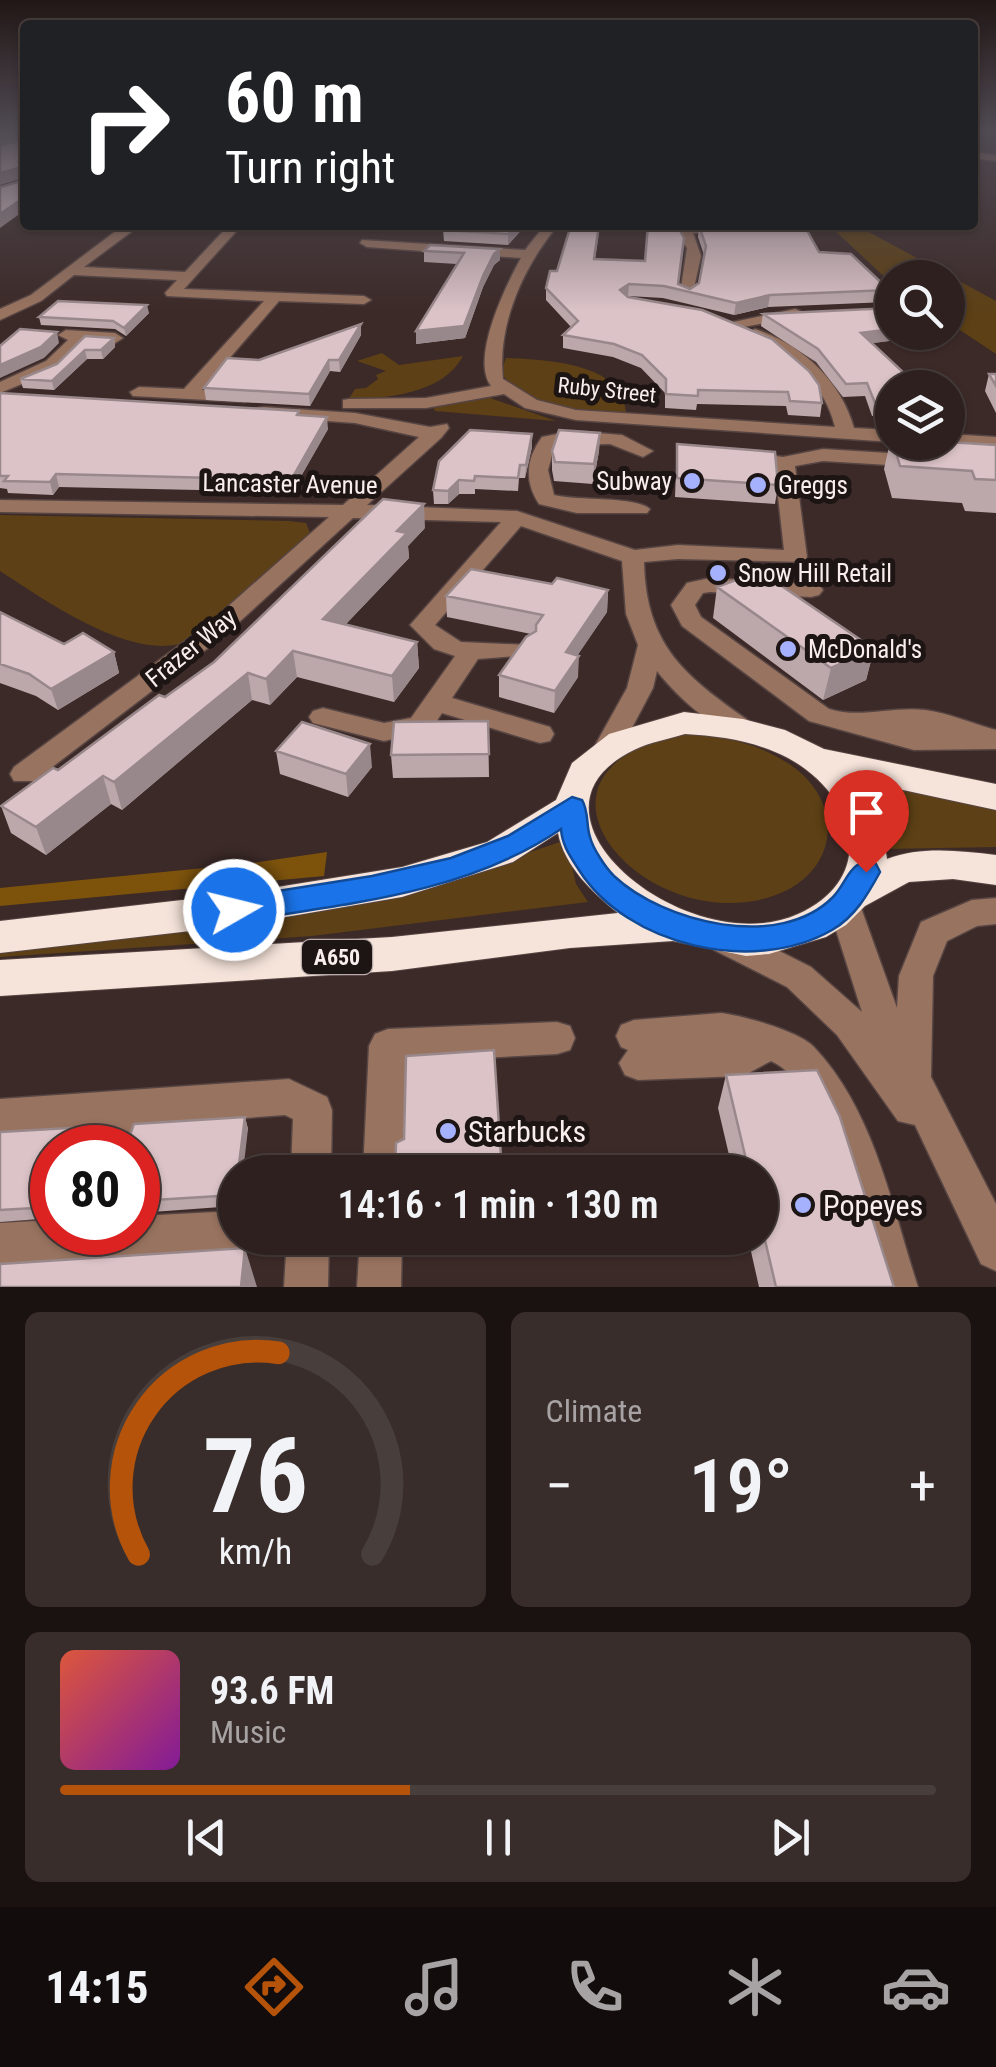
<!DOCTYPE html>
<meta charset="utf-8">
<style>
body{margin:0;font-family:"Roboto Condensed",sans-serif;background:#392d2b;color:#f1f3f6;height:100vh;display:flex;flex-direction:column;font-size:38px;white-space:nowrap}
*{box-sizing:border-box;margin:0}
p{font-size:32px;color:#a7a3a4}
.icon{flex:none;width:55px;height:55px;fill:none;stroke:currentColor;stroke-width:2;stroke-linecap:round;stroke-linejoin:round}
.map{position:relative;height:1287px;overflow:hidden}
.drawer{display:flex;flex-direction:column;gap:25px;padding:25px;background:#191210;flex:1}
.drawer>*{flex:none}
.banner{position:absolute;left:20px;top:20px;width:958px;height:210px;border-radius:10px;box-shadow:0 2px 8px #0004,0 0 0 2px #483e3c;background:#202124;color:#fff;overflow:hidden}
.tools{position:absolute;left:875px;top:260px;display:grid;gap:20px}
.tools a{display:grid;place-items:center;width:90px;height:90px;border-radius:50%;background:#2d201e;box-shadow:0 2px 8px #0004,0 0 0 2px #483e3c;font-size:50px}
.speed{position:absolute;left:30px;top:1125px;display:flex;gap:20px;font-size:50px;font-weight:700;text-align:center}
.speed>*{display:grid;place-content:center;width:130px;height:130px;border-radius:50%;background:#2d201e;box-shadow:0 2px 8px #0004,0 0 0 2px #483e3c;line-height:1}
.speed .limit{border:15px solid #d22;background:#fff;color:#111}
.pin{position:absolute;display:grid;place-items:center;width:85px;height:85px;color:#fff;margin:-102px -42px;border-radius:50% 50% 50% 0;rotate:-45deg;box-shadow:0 0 10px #0007}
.pin .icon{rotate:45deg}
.me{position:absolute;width:110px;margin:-55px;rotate:82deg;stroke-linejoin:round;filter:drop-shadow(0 0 8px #0008)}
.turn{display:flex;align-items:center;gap:35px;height:210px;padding:0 40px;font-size:45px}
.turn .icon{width:130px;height:130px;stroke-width:2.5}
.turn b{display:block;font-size:70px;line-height:85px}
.big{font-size:75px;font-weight:600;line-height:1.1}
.drawer .tile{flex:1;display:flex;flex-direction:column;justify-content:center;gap:15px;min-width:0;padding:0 35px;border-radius:15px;background:#392d2b}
.drawer .dial{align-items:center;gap:0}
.dial svg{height:260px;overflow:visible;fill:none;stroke:#483e3c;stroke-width:7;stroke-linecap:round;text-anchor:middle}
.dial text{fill:#f1f3f6;stroke:none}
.song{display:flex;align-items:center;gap:30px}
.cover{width:120px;height:120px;border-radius:15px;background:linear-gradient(135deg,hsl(10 70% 55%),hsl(290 70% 35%))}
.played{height:10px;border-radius:5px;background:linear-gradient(90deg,#b45309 40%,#483e3c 40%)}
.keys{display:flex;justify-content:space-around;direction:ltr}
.heat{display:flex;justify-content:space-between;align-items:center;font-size:55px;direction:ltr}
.drawer .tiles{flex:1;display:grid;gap:25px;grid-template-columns:1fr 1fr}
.tile:last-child{grid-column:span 2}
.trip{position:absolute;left:218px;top:1155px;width:560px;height:100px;border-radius:50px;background:#2d201e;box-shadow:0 2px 8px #0004,0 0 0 2px #483e3c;font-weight:600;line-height:100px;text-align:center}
.tab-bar{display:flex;height:160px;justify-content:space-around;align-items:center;background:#120d0c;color:#a7a3a4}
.tab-bar .icon{width:70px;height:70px}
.tab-bar .active{color:#b45309}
.tab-bar b{font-size:45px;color:#f1f3f6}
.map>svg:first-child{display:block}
.green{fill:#5d4015}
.forest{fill:#7d530c}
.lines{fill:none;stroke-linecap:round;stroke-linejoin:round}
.minor-casing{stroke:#574543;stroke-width:3}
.highway-casing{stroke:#574543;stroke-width:2}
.minor{fill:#98735f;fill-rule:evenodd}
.highway{fill:#f6e4da;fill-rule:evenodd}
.wall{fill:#bca8ab}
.shaded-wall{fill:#99888b}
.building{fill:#dbc3c7;stroke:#99888b;stroke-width:2.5}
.route{fill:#1a73e8;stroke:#114b97;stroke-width:2.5}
.poi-dot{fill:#a5b1fc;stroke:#1d1514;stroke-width:4}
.labels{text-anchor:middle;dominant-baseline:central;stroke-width:10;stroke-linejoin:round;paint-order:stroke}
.far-street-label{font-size:22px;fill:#faeeec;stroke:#1d1514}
.shield{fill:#1d1514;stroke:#b8adab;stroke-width:2.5}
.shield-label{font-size:22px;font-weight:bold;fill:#faeeec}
.poi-label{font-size:25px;fill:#faeeec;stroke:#1d1514;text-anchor:start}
.street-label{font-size:25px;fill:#faeeec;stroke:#1d1514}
.near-poi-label{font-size:30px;fill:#faeeec;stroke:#1d1514;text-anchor:start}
</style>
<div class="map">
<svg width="996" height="1287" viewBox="0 0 996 1287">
<rect width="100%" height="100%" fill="#3c2a28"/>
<path class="green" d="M829,225H856L996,301V354L948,322V278H892V284Z
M382,353L399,365L463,356C443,394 387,398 348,400L355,389L366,388L378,379L376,375L386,371L357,361Z
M506,358C544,360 624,362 626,413C583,410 526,412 501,372Z
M490,398L556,421L435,411L433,407Z
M0,515L289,521L306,523L310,533L189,641C134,664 45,600 0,571Z
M685,734C722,736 754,742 786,762C846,799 841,873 773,896C644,939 497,770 685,734Z
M869,782L996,808V847L885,849L880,815L867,786Z
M566,840L576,884L588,902L312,936L0,957V939L459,876Z"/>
<path class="forest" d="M327,852L324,876L0,906V888L245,864Z"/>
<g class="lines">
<g class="minor-casing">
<path id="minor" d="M972,152L996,155V161L972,158Z
M118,225L169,226L163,230L135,229L84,267L185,272L229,225H242L184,289L364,296L371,300L364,304L279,301L202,390L245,394V402L133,396L130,392L139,387L184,389L264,301L167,296L165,293L177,280L74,275L41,301L0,320V309L31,295L120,228Z
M545,225H558C524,266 497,324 503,379L537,400L576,410L835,427C824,381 789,357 749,337L747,334L755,329C802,344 841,381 854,428L892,430V442L576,420L525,408L504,394L426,408H343V400L349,399L426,398L491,386C470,359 506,285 521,258L367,247L360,243L362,240L525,250Z
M671,225L735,228L729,232L693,233L701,256L692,297L680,294L687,248Z
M764,225H820L814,229L769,231Z
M922,225H936L930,229Z
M795,309L800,311V317L732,329L724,324Z
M66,330L115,333L123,338L115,343L85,341L58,369L0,393V382L46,361L68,340L58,335Z
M264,407L355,413L430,427L447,424L449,428L441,438L367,505L517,511L635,550L678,545L784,550L775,469L762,462V454L783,457L823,449L921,455L931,461L921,467L823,461L795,466L807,557L804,562L678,559L644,562C646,646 685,676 749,721L753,727L749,733C722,741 673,692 657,671L653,688L617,756H597L593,749L627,688L638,645L626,614L622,561L521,526L435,625L461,642L529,645L533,650L529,655L478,659L452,698L550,727L554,734L550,741L540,743L442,713L430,731L384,741L313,723L309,717L313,711L323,708L384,723L411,718L455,656L434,649L410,625L501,522L353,518L225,635L34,781H14L10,774L14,767L207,625L329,517L0,512V500L343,505L419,437L355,423L258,416V408Z
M572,431L622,435L653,451L643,457L610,444L555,445L548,470L554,495C577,501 636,496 650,509L647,513H577L539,504C524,481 526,459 542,437Z
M948,434L996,437V449L941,444L948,442Z
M710,578L819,585L823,590L819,595L811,597L710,592L703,593L695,605L701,617L829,709C860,719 892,706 925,710C949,713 973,724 996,730V749L914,750L809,721L682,626L671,605L687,583Z
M844,892L856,896L860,905L897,1008L899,976L921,922L972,900L996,898V924L977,926L947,941L933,976L931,1077L996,1204V1271L981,1264L915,1125L898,1121L837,1035L787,987L714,950L709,940L714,930L726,926L738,930L811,967L862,1012L828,905L832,896Z
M721,1013C744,1016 799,1031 814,1047C874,1110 892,1207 918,1287H874C856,1229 828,1086 771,1061L743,1076L638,1080L625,1075L619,1063L628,1050L621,1047L616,1036L621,1025L634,1020Z
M557,1022L570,1026L575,1038L570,1050L557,1054L406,1062L403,1172H363L369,1046L375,1034L388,1029Z
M289,1079L327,1097L332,1110L331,1172H291L293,1119L285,1115L137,1126L132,1148H92L97,1129L0,1135V1099Z
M235,1211V1238H254L250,1247L235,1253L0,1265V1223L52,1220V1232H138V1216Z
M287,1238H329L328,1287H284Z
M360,1238H402L401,1287H357Z"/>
</g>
<g class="highway-casing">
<path id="highway" d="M684,712L743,719L785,730L824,749L996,784V810L861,781L880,814L887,859C921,846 960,851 996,855V885L953,879L909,882L865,906L846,925L826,937L769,954L746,956L673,941L570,948L392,971L0,996V960L392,937L618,913C593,893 564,866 558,833L513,862L402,897L234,926L0,953V921L234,894L402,867L487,842L556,800L572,763L609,734ZM685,734C721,736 755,741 788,758C855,794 880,877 798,914C690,963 502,814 634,750C650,742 669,739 685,734Z"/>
</g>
<use href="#minor" class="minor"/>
<use href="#highway" class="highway"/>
</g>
<path class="wall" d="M449,225H541L537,228L524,227L508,245L444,241L443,230Z
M559,225H600L595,259L645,261L648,227L640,225H677L678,284L690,289L699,283L704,255L698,237L699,226L819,252L889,290L887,302L768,307L734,315L663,298L628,296H627L822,403L820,417L788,415L786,406L697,404L696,410L665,408V393L641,368L613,357L563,348V335L571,327L546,300V288L557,271L569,231L559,230Z
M430,245L500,260L494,265L483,287L465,338L416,344L457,264L424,262V251Z
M149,313L126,336L115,329L41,325L39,317Z
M763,314L921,337L872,343L892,388V416H872L865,396L843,397L816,362L761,326Z
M361,335L340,372L330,371L310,406L206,400L204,388L259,360Z
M85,336L114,338L115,347L103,359H87L54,390L23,388L20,379L57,364Z
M989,374H996V413L985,391Z
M0,393L299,411V415L328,429L292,492L59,487L53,495L8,493L7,489L0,488Z
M600,433L599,451L593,484L554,481L552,470V451Z
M891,438L996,445V513L965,511L962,503L892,498L884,469Z
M677,444L778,485L775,504L675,497Z
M532,447L525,478H519L518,491L475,489V494H459L448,504H434L433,490Z
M425,528L408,546L409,558L345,625L417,642L419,668L394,702L297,677L270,705L252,700L122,810L111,804L46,855L11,833L1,806L58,770L165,697Z
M552,584L608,590L607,612L577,655L578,677L554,713L499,697V675L531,634L447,617L446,596Z
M717,587L874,649L866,680L823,700L713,618Z
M0,612L64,644L114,652L119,673L58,710L36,696L0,683Z
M488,721L489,777L393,778L391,755Z
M276,751L372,767L348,797L280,774Z
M726,1075L894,1287H759L748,1238H760V1172H733L718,1108Z
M245,1117L248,1129L235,1172V1206L138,1213V1148H52V1218L0,1222V1132L91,1139L90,1140H128Z
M405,1238H498L406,1244Z"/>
<path class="shaded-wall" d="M10,131H23L24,138L0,145V134Z
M21,167L24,178L0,185V173Z
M25,197V210L0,228V214Z
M517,225H524V227L508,245V234Z
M500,249V260L494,265L483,287L465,338L416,344V331L483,276L494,254Z
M629,284L628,296L619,302L620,290Z
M770,295L768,307L734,315L736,303Z
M147,305L149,313L126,336L124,328Z
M361,324V335L340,372L339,360Z
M892,329V332H922L921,337L858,345L861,333Z
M57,332L59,343L44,358L0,378V365Z
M114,338L115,347L103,359L101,350Z
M85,350L87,359L54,390L52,381Z
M329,360L330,371L310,406L309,394Z
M327,417L328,429L292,492L291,480Z
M600,433L599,451L593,484L594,464Z
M532,434V447L525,478L526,465Z
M56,474L59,487L53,495L50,482Z
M459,480V494L448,504V491Z
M424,504L425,528L408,546L409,558L326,645L323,619L397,531Z
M608,590L607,612L565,674L566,652Z
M417,642L419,668L394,702L392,676Z
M874,649L866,680L823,700L831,668Z
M293,651L297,677L270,705L266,679Z
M114,652L119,673L58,710L51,689Z
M579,656L578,677L554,713L555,691Z
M248,673L252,700L122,810L114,782Z
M370,744L372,767L348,797L346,774Z
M103,776L111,804L46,855L36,827Z
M245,1117L248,1129L243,1172H238Z
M86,1127L91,1139L88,1147L84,1136Z
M245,1248L257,1287H241Z"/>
<path class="building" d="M25,140V170L21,167L0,173V145Z
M25,180V197L0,214V187Z
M449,225H517L508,234L443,230Z
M571,225H599L594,259L645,261L648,225H677L684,238L678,284L690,289L699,283L706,246L699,226L804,225L819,252L851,254L889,290L770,295L736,303L664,286L629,284L620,290L628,297L702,310L772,339L809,371L819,385L822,403L790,401L788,392L698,390V396L666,394V379L642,355L614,344L563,335L578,321L546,288L550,271H557Z
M430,245L500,249L494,254L483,276L464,326L416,331L464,253L424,251Z
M58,301L147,305L124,328L113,321L39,317Z
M892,308V329L861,333L920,388H892V403H875L867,383L846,384L818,349L763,314Z
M361,324L339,360H329L309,394L204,388L227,358L259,360Z
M20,329L57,332L41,347L0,365V346Z
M85,336L114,338L101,350H85L52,381L20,379L57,364Z
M989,374H996V386Z
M0,393L299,411L297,415L327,417L291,480L56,474L50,482L4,481L8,476H0Z
M470,430L532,434L526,465H520L518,478L475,476L474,481L459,480L448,491L433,490L439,461Z
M559,430L600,433L594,464L555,462L552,451Z
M893,442H948L996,445V480L975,479L972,471L900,466Z
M677,444L775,452L778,485L677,478Z
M383,499L424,504L397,531L407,533L323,619L417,642L392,676L293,651L266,679L248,673L114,782L103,776L36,827L1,806L53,768L58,770L159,695L165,697L214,662Z
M471,569L552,584L557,578L608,590L566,652L579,656L555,691L499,675L526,637L536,631V625L543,615L446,596Z
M760,571L874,649L831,668L717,587Z
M0,612L64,644L83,633L114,652L51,689L29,674L0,664Z
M488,721L489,754L391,755L394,722Z
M302,722L370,744L346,774L276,751Z
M494,1050L502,1172H395L396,1143L404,1139L406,1056Z
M817,1070L840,1117L894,1287H776L760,1219V1172H749L726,1075Z
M245,1117L238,1172H235V1195L138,1201V1148H52V1207L0,1210V1132L86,1127L84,1136L87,1140H128L134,1124Z
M245,1248L241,1287H0V1264Z"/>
<linearGradient id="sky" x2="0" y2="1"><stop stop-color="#211716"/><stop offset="0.42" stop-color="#504a53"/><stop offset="1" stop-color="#504a53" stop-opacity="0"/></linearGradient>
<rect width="996" height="311" fill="url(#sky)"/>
<path class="route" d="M572,797L582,800C589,812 586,825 590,837C593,849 606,868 614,876C664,923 780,951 833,897C848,882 850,856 876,864L880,872C868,894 855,917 832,930C754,975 627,946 579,870C570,856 562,845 561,829C466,894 345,904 234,922L224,919L219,910L224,902L234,898L372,876L451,858L508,836Z"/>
<g class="poi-dot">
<circle cx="692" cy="481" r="10"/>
<circle cx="758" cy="485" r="10"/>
<circle cx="718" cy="573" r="10"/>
<circle cx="788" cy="649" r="10"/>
<circle cx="448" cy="1131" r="10"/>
<circle cx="803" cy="1205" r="10"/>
</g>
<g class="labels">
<g class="far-street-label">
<text transform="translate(607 390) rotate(6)">Ruby Street</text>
</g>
<rect class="shield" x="302" y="940" width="70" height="34" rx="8"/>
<g class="shield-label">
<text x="337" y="957">A650</text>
</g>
<g class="poi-label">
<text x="672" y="481" text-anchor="end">Subway</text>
<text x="778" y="485">Greggs</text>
<text x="738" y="573">Snow Hill Retail</text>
<text x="808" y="649">McDonald's</text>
</g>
<g class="street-label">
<text transform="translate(290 484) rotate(1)">Lancaster Avenue</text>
<text transform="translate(191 648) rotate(-39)">Frazer Way</text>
</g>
<g class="near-poi-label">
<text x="468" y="1131">Starbucks</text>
<text x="823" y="1205">Popeyes</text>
</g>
</g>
</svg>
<div class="tools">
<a><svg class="icon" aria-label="search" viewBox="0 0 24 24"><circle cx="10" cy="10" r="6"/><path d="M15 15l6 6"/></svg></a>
<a><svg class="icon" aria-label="layers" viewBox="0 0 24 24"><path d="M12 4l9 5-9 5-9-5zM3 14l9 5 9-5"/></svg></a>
</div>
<div class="speed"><div class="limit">80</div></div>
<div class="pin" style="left:866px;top:872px;background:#d93025"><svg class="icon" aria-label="arrive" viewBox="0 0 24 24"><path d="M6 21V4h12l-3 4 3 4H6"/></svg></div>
<svg class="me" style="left:234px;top:910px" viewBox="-20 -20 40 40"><circle r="17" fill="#1a73e8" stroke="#fff" stroke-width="3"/><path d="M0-11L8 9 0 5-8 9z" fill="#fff"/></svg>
<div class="trip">14:16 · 1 min · 130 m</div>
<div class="banner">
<div class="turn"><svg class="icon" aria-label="right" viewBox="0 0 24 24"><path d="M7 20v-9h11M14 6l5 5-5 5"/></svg><div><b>60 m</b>Turn right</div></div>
</div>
</div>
<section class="drawer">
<div class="tiles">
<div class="tile dial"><svg viewBox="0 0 100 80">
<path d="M14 69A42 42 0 1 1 86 69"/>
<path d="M14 69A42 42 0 0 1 57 7" stroke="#b45309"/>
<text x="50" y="56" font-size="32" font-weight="700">76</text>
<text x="50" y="72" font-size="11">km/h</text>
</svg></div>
<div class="tile"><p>Climate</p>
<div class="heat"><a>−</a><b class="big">19°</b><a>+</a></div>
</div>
<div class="tile">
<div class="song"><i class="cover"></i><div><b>93.6 FM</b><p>Music</p></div></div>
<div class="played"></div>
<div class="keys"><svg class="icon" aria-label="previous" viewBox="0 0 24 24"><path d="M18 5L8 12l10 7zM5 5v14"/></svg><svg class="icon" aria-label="pause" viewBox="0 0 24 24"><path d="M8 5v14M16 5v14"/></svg><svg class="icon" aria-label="next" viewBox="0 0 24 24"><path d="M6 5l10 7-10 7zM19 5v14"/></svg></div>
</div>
</div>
</section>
<nav class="tab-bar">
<b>14:15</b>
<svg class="icon active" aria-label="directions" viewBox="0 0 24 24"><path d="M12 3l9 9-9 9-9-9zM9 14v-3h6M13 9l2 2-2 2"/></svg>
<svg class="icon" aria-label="music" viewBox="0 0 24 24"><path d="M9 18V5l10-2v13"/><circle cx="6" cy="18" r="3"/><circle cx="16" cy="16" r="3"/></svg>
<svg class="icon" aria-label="phone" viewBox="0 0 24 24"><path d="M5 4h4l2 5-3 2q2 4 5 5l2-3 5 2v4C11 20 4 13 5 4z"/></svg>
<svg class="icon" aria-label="climate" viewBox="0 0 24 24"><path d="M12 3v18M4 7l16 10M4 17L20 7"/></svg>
<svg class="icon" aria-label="car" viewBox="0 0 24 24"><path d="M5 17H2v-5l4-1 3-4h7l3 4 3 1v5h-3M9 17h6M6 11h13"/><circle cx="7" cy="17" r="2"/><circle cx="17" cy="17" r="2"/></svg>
</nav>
